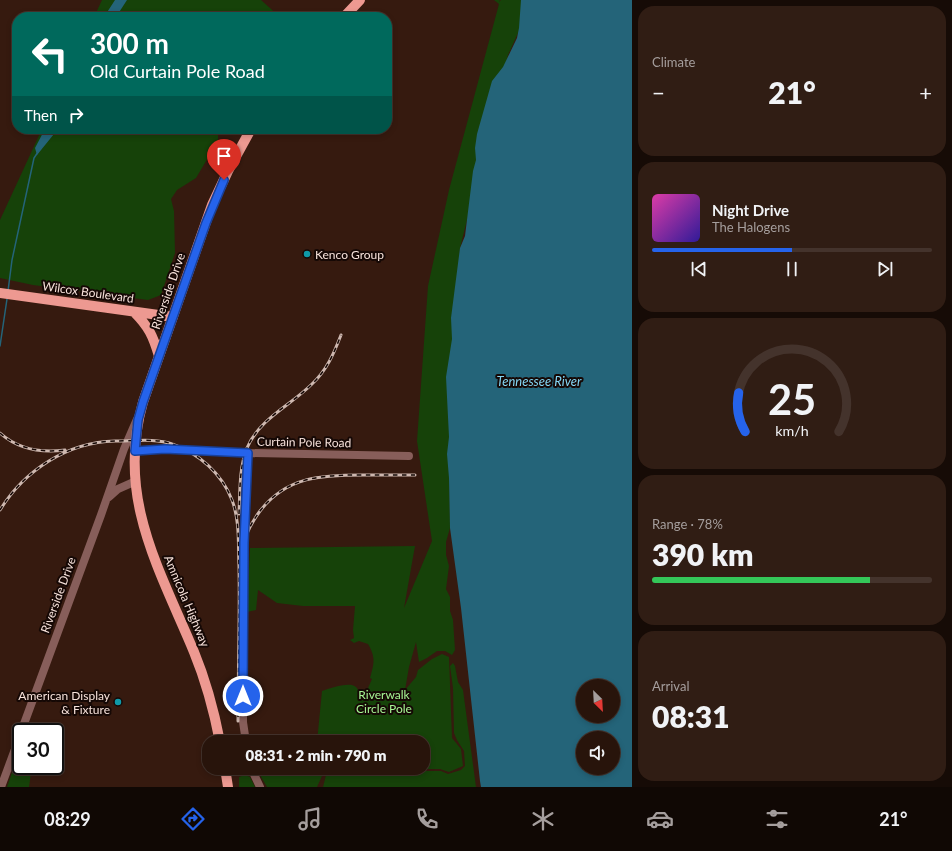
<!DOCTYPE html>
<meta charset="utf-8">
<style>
body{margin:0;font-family:Lato,sans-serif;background:#301d14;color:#f1f3f6;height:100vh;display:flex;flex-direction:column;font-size:15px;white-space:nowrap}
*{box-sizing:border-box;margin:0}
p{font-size:13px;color:#a59e9d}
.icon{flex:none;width:22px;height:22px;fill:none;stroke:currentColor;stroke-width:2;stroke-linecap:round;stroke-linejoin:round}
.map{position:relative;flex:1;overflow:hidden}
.drawer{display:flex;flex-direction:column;gap:6px;padding:6px;background:#160b06;width:320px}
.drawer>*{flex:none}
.guide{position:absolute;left:12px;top:12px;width:380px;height:122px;border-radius:16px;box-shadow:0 2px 6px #0003,0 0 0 1px #44332c;background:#00695c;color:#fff;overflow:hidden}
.needle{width:26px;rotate:156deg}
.controls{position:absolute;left:576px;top:679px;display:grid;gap:8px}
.controls a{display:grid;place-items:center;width:44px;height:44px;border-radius:50%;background:#28140b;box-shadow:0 2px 6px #0003,0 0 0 1px #44332c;font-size:20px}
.speed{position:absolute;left:12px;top:723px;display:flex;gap:8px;font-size:20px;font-weight:700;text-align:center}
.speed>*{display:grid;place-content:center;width:52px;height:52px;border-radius:50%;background:#28140b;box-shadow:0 2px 6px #0003,0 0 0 1px #44332c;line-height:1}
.speed .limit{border:2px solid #111;border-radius:6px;background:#fff;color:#111}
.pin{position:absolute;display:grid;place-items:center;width:34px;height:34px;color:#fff;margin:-41px -17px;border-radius:50% 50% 50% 0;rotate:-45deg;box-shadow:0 0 4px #0007}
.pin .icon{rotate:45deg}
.me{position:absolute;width:44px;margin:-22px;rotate:0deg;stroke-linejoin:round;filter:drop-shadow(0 0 3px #0008)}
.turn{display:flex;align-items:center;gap:14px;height:84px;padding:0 12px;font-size:18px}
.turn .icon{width:52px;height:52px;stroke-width:2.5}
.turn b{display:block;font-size:28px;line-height:34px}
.then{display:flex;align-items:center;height:38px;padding:0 12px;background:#0003;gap:8px;font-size:15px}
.big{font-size:30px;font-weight:800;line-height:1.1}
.drawer .widget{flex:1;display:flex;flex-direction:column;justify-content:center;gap:6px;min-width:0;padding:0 14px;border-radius:16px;background:#301d14}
.drawer .dial{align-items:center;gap:0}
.dial svg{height:104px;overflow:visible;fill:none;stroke:#44332c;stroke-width:7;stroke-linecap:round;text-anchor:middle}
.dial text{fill:#f1f3f6;stroke:none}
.song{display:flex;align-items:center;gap:12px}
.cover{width:48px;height:48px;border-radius:6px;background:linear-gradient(135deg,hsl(320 70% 55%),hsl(250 70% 35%))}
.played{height:4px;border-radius:2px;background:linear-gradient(90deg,#2563eb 50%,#44332c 50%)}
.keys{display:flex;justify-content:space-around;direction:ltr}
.heat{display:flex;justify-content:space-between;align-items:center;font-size:22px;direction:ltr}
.charge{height:6px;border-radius:3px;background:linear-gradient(90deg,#34c759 78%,#44332c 0)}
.trip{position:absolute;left:202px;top:735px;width:228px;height:40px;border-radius:16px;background:#28140b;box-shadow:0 2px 6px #0003,0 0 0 1px #44332c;font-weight:800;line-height:40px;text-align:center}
.menu{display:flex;height:64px;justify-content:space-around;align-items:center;background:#100804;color:#a59e9d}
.menu .icon{width:28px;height:28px}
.menu .current{color:#2563eb}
.menu b{font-size:18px;color:#f1f3f6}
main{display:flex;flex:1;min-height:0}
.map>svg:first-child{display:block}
.green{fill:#164209}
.water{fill:#246479;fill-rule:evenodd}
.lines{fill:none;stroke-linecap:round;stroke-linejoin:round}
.stream{stroke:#246479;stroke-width:1.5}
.minor{stroke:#875e5a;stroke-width:8}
.major{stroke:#ed9991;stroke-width:10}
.rail-casing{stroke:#ceb8b0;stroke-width:3}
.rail{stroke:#150805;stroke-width:1.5;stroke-dasharray:4.5;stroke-linecap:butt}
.route-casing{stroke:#184099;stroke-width:10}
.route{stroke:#2563eb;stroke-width:7}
.culture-dot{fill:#0f9aa8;stroke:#150805;stroke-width:1.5}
.labels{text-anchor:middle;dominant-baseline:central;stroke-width:4;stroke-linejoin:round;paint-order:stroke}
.poi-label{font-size:12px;fill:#f7e2db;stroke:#150805;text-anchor:start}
.street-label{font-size:12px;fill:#f7e2db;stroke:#150805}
.park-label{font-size:12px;fill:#a6f593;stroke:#150805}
.water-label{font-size:13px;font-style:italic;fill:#84d5f3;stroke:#150805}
</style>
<main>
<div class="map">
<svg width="632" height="787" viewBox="0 0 632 787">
<rect width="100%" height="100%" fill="#361a0f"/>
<path class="green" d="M102,0H261L280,17H94Z
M494,0H500L499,2L501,0H533L508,55L460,248L449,437L450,528L446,542V555L449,566L446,589L450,597V611L453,620L455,650L452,655L445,651H437L427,658L419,662L416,642L409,667L405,690L416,677L418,670L432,659L442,654L449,657L452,738L461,749L463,766L449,772L440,769H406L423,768V742H364L365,736L360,742H317L322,691C329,689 349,681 356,687C359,690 360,694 364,697L372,679L370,678C374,663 376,658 368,644L359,641L354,643L350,640L354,638L353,630L355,606H303L277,603L258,590L256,610L247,612L250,548L415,546L404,608L432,541L417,441L428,286L449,190L499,4Z
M42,129H108L114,132L151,129H218V141L196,178L177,190L171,199L174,211L175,253L161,295L148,300L33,285L0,278V220Z
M453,663L455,666L458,682L463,690L476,787H323L326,775L331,768H404L406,771H441L448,774L461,770L465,766L464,751L457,740L454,733L453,688L450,666Z
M21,747V766H32L29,787H7Z
M267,768H329L322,776L317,787H267L260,775Z
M245,775L250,777L255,787H239V777Z"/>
<path class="water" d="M115,0H127L116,17H104Z
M521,0H632V787H481L480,781L461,608L450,528L449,478L447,454L449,437L446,377L452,339L451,318L460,248L465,236L473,171L476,160L475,148L477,134L492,81L503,67L517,38L519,28ZM583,686H613V716H583ZM583,738H613V768H583Z
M45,129H58L37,155L35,148Z"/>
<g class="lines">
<path class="stream" d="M8,291L12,260L34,158L38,152
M0,346L7,299"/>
<path class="minor" d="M135,451L165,449L248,453L409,456
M109,497L118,489L136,481
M21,732L101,515L124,449L137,419
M246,742L243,722V696L244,543L248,453
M251,768L260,787
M1,787L21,733"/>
<path class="major" d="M344,17L360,0
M0,293L173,317
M134,312C149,327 153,336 159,356
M220,742C214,711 206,681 194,652C159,568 116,497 143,402L212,205L228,171L251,129
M225,768L228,787"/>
<g class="rail-casing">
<path id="rail" d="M0,433C18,449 42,453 65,450
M0,510C24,471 67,442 115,441C132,441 157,438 172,444C199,453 222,474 232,500C240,521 238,545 239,566C240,618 238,670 238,721
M239,514C240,492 239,468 247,448C260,418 290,406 312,384C327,370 334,353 341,335
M242,552C244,537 251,523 260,511C287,476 322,475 363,475C380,475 398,475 415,475"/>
</g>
<use href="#rail" class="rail"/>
</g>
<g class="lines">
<g class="route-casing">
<path id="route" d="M224,180L206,223L143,402L138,420L135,451L165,449L248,453L244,543L243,696"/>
</g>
<use href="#route" class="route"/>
</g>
<g class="culture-dot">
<circle cx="307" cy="254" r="4"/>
<circle cx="118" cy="702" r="4"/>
</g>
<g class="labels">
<g class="poi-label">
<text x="315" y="254">Kenco Group</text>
<text x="110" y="695" text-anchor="end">American Display<tspan x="110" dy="14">&amp; Fixture</tspan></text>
</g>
<g class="street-label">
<text transform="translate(168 291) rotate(-71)">Riverside Drive</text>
<text transform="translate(88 292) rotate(8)">Wilcox Boulevard</text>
<text transform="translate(304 442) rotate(1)">Curtain Pole Road</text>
<text transform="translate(58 595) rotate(-70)">Riverside Drive</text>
<text transform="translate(187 601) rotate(67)">Amnicola Highway</text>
</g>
<g class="park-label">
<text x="384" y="694">Riverwalk<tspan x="384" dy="14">Circle Pole</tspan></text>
</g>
<g class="water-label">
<text x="539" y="381">Tennessee River</text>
</g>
</g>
</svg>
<div class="controls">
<a><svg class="needle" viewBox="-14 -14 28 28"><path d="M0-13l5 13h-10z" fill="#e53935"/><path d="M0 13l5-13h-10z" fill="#a59e9d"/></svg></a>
<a><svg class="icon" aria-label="sound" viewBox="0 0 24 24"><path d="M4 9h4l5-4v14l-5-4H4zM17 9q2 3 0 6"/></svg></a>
</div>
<div class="speed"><div class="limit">30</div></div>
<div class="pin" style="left:224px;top:180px;background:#d93025"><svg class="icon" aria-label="arrive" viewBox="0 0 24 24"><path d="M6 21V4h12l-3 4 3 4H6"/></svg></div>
<svg class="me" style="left:243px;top:696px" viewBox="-20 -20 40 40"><circle r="17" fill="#2563eb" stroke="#fff" stroke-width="3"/><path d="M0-11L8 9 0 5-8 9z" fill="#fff"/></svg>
<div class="trip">08:31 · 2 min · 790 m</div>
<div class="guide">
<div class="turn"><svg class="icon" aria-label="left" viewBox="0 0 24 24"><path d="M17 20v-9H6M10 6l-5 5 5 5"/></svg><div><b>300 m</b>Old Curtain Pole Road</div></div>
<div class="then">Then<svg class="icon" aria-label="right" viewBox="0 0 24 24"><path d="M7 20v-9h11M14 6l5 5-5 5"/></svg></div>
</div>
</div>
<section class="drawer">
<div class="widget"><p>Climate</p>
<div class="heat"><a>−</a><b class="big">21°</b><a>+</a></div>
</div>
<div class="widget">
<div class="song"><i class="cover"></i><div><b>Night Drive</b><p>The Halogens</p></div></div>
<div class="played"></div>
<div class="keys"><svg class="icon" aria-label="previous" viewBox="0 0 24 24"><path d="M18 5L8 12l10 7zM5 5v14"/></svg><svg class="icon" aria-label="pause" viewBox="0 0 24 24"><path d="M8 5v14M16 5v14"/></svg><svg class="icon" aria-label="next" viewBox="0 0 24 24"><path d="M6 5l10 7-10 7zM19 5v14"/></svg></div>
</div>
<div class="widget dial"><svg viewBox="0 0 100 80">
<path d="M14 69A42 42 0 1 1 86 69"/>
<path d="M14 69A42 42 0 0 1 9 39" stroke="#2563eb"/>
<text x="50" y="56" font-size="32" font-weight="700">25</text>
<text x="50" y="72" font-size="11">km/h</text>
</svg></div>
<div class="widget"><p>Range · 78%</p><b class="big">390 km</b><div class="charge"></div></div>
<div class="widget"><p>Arrival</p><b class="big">08:31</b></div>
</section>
</main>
<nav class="menu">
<b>08:29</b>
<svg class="icon current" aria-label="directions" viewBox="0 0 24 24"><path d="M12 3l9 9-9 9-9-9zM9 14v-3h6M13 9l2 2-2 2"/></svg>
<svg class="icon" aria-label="music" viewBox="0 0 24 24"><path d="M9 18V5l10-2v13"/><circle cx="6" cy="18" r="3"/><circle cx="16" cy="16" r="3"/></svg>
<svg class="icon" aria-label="phone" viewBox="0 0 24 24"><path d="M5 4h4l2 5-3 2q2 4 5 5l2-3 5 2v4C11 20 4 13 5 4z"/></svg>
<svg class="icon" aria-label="climate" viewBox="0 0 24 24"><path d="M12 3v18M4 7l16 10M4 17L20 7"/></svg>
<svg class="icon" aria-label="car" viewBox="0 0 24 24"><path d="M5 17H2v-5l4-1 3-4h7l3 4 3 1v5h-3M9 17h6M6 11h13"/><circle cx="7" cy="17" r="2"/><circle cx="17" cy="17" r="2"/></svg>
<svg class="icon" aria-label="filters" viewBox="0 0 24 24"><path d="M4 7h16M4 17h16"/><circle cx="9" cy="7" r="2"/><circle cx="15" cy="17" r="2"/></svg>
<b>21°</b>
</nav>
